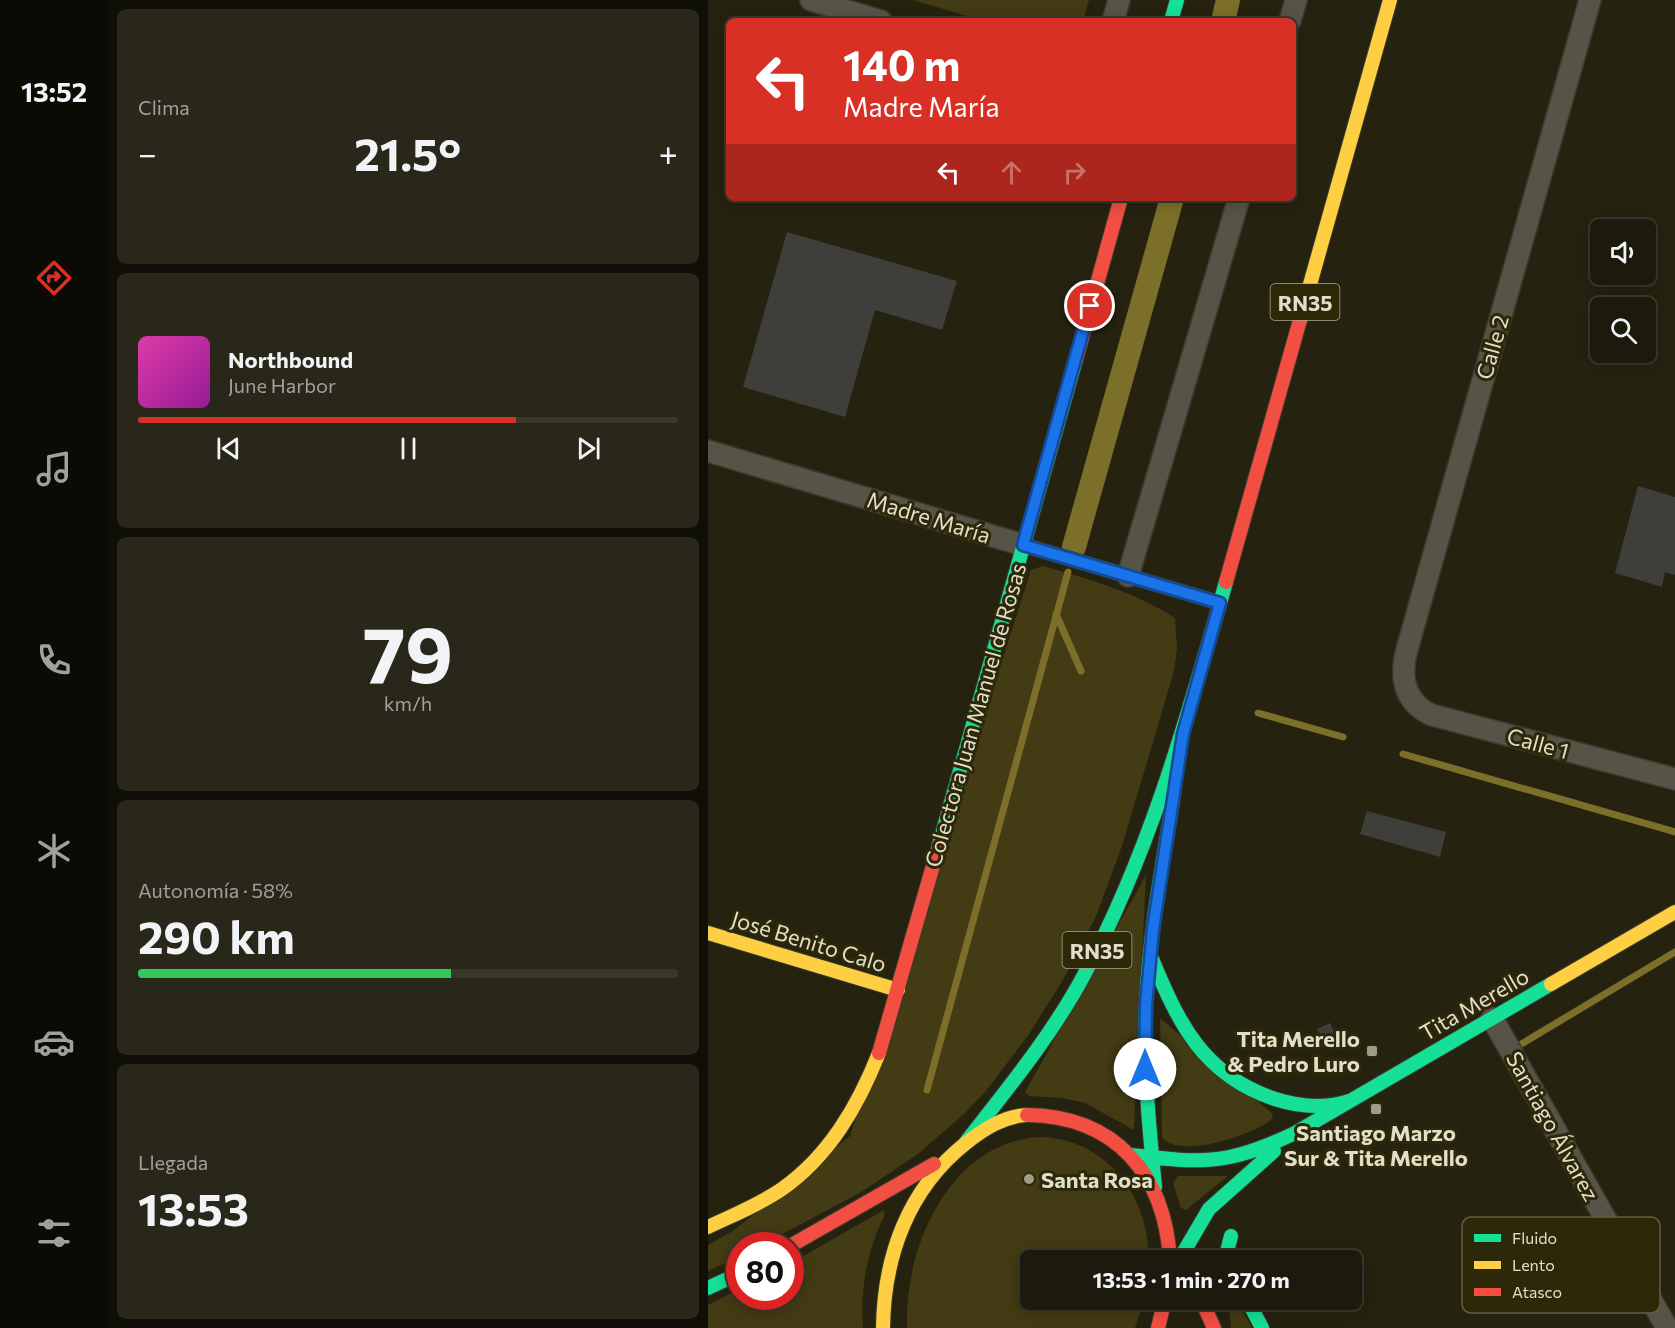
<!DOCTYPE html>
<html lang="es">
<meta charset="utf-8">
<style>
body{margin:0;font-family:Commissioner,sans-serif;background:#29271a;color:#f1f3f6;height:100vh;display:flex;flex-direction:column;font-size:22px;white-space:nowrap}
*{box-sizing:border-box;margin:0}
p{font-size:20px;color:#a0a19d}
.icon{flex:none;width:33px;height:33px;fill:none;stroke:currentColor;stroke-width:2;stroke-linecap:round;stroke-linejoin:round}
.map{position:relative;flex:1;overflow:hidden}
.side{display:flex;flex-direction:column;gap:9px;padding:9px;background:#0f0e07;width:600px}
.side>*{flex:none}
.hud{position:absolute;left:18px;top:18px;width:570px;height:183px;border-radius:9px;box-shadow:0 3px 15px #0003,0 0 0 2px #3a382d;background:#d93025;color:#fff;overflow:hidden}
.controls{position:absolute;left:882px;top:219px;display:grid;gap:12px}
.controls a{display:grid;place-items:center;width:66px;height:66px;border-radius:9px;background:#1c1a0c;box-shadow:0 3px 15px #0003,0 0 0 2px #3a382d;font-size:30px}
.speed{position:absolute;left:18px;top:1232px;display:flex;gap:12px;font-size:30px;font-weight:700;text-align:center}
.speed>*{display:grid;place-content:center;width:78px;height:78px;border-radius:50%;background:#1c1a0c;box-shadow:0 3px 15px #0003,0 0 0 2px #3a382d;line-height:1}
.speed .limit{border:9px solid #d22;background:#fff;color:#111}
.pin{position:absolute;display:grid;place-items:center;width:51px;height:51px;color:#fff;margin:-26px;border:3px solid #fff;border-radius:50%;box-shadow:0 2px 6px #0007}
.me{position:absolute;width:66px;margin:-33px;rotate:0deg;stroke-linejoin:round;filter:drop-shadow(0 0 4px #0008)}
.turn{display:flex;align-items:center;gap:21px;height:126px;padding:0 18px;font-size:27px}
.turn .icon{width:78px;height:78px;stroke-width:2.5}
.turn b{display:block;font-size:42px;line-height:51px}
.lanes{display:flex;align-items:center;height:57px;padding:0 18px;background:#0003;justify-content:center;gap:30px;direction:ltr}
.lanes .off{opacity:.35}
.big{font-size:45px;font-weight:700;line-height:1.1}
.side .card{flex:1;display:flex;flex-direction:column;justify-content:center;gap:9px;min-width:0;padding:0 21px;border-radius:9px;background:#29271a}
.side .dial{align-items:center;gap:0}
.dial b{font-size:78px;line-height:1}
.song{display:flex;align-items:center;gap:18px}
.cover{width:72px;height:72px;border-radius:9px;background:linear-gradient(135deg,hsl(320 70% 55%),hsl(300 70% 35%))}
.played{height:6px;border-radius:3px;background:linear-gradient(90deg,#d93025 70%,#3a382d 70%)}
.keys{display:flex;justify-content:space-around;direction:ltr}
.heat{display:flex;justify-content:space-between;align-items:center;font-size:33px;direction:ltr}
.charge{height:9px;border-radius:4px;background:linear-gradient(90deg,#34c759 58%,#3a382d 0)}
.trip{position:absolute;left:312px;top:1250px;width:342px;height:60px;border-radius:9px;background:#1c1a0c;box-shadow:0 3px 15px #0003,0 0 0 2px #3a382d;font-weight:700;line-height:60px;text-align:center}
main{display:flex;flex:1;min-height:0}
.menu{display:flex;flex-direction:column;width:108px;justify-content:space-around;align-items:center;background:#0b0a05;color:#a0a19d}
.menu .icon{width:42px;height:42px}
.menu .selected{color:#d93025}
.menu b{font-size:27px;color:#f1f3f6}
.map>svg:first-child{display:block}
.green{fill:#423b13}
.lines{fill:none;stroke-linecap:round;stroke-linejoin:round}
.stream{stroke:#7b6f29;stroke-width:7}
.canal{stroke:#7b6f29;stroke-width:24}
.building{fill:#3e3e3b}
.street-casing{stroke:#3c3a2e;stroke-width:24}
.fast-casing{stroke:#3c3a2e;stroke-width:16}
.slow-casing{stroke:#3c3a2e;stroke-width:16}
.jam-casing{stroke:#3c3a2e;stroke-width:16}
.street{stroke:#565347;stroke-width:21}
.fast{stroke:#16e098;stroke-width:14}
.slow{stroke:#ffcf43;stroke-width:14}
.jam{stroke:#f24e42;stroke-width:14}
.route-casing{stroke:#114b97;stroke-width:15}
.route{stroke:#1a73e8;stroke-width:10}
.poi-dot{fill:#9f9c8a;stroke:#2d2808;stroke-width:2}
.labels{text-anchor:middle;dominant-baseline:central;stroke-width:6;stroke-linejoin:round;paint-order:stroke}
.shield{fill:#2d2808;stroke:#aba791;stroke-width:1.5}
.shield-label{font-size:21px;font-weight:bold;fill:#e1decc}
.street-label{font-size:22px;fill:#e1decc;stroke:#2d2808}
.poi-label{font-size:22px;font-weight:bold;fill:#e1decc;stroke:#2d2808;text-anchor:end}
.key{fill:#2d2808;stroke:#635f43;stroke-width:1.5}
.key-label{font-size:16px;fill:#e1decc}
</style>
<main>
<nav class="menu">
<b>13:52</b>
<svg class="icon selected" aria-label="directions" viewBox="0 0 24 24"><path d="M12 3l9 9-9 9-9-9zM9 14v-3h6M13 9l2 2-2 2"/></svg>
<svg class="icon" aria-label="music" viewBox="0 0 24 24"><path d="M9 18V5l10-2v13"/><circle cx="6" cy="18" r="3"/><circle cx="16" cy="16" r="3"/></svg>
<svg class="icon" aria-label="phone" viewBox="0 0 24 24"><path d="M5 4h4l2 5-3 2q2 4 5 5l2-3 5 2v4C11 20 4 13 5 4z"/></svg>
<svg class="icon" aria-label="climate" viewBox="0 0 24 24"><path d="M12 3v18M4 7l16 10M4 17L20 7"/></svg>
<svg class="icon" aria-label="car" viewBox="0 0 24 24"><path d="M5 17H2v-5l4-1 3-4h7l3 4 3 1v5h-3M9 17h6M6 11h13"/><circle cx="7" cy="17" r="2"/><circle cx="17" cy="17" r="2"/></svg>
<svg class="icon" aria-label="filters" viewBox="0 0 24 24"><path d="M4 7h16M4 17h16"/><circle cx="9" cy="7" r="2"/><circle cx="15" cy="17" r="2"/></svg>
</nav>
<section class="side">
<div class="card"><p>Clima</p>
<div class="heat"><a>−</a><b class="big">21.5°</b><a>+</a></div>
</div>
<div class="card">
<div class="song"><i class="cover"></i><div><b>Northbound</b><p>June Harbor</p></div></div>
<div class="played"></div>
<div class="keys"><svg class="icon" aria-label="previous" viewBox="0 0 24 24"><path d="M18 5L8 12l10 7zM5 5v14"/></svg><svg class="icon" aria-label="pause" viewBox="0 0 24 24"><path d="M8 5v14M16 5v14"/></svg><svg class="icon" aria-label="next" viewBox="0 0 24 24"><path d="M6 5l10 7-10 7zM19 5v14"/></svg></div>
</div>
<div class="card dial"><b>79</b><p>km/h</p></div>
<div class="card"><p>Autonomía · 58%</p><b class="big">290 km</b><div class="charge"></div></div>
<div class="card"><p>Llegada</p><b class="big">13:53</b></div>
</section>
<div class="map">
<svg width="967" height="1328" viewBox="0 0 967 1328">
<rect width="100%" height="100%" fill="#252210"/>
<path class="green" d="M205,0H381L375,21H275Z
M335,566C381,579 427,592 467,618L469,649L466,671L415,843L389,914L355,980L319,1037L278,1091L256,1114L210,1154L155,1191L54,1245H32L31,1257L0,1271V1245L25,1231L142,1136L323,570Z
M438,875L426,1130L377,1103L354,1098L321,1096L317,1092Z
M452,1018L565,1114L563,1120C544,1135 473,1159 454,1138Z
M332,1137C399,1139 441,1196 441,1260H322V1299H436L427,1328H199C196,1248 241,1142 332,1137Z
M470,1176H520L478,1210L473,1208L465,1183Z
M176,1210V1216C159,1252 152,1288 155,1328H0V1305L31,1289L32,1296H82L83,1263Z
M520,1299H528L544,1328H523Z"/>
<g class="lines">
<path class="stream" d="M348,614L373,671
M550,713L635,737
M695,754L967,832
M805,1049L967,952
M219,1090L360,572"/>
<path class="canal" d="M515,21L520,0
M366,547L464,198"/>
</g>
<path class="building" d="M79,232L249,281L234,330L167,310L137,417L35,387Z
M930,486L967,497V575L957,572L954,587L907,573Z
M659,811L738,832L732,857L652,834Z
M622,1023L631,1041L619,1047L609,1029Z"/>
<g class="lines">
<g class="street-casing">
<path id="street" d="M103,0L173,21
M882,0L698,653C692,679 697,703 724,715L967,779
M405,21L411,0
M582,21L588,0
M0,451L315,545
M420,576L531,198
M784,1018L959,1328"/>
</g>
<g class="fast-casing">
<path id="fast" d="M463,21L469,0
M315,545L512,603
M231,845L368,359
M444,959C471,1024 495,1075 567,1099C592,1107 618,1109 644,1100
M258,1142C300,1088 344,1035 376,975C442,853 480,715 518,582
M422,1155C495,1163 518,1166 587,1133L843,984
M447,1187C441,1126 435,1065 438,1004C441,936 454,868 465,800
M471,1260L501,1209L566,1151
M517,1260L523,1236
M0,1288L32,1273
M539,1299L554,1328"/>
</g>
<g class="slow-casing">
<path id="slow" d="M592,320L682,0
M0,933L190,990
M843,984L967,912
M0,1227C25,1215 51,1205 74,1189C121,1156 150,1106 171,1053
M175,1328C176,1256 200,1189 258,1143C276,1129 296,1116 319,1115"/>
</g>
<g class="jam-casing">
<path id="jam" d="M368,359L413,198
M518,582L592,320
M171,1053L231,845
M319,1115C408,1116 457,1175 462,1260
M82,1246L226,1164
M493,1299L506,1328
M450,1328L457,1299"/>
</g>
<use href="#street" class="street"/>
<use href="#fast" class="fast"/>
<use href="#slow" class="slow"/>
<use href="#jam" class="jam"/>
</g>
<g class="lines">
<g class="route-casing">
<path id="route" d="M382,306L315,545L512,603L475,734L445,929L438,1005L437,1069"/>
</g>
<use href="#route" class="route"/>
</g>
<g class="poi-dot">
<rect x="658" y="1045" width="12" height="12" rx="3"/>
<rect x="662" y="1103" width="12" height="12" rx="3"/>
<circle cx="321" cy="1179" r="6"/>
</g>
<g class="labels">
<g class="shield">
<rect x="562.5" y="284" width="69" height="36" rx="4.5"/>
<rect x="354.5" y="932" width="69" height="36" rx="4.5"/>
</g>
<g class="shield-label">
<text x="597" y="302">RN35</text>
<text x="389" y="950">RN35</text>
</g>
<g class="street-label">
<text transform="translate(784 347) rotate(-74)">Calle 2</text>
<text transform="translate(221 517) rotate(17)">Madre María</text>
<text transform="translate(267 715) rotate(-74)">Colectora Juan Manuel de Rosas</text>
<text transform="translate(830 743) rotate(15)">Calle 1</text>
<text transform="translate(101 941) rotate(17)">José Benito Calo</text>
<text transform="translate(766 1004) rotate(-30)">Tita Merello</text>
<text transform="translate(845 1126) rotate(61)">Santiago Álvarez</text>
</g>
<g class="poi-label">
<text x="652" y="1038">Tita Merello<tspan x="652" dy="25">&amp; Pedro Luro</tspan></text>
<text x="668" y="1132" text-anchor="middle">Santiago Marzo<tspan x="668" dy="25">Sur &amp; Tita Merello</tspan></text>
<text x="333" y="1179" text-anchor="start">Santa Rosa</text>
</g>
</g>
<rect x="754" y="1217" width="198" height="96" rx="9" class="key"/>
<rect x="766" y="1234" width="27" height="8" fill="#16e098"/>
<rect x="766" y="1261" width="27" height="8" fill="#ffcf43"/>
<rect x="766" y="1288" width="27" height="8" fill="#f24e42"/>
<g class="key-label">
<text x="804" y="1244">Fluido</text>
<text x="804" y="1271">Lento</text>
<text x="804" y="1298">Atasco</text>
</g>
</svg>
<div class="controls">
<a><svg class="icon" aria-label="sound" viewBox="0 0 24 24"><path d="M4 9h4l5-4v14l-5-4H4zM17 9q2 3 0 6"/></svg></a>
<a><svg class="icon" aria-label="search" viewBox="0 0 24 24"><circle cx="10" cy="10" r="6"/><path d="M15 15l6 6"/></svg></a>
</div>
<div class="speed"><div class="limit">80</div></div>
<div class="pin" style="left:382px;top:306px;background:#d93025"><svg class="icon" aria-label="arrive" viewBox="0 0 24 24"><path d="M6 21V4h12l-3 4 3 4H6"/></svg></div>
<svg class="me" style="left:437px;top:1069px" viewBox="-20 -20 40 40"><circle r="19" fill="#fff"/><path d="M0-13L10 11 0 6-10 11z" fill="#1a73e8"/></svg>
<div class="trip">13:53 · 1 min · 270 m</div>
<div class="hud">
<div class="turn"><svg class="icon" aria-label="left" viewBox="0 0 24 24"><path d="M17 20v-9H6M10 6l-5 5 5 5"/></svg><div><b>140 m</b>Madre María</div></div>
<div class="lanes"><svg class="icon" aria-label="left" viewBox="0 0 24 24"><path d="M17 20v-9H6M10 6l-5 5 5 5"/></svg><svg class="icon off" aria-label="ahead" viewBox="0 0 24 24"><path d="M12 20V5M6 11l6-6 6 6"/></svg><svg class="icon off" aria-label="right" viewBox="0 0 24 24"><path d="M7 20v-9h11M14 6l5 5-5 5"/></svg></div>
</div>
</div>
</main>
